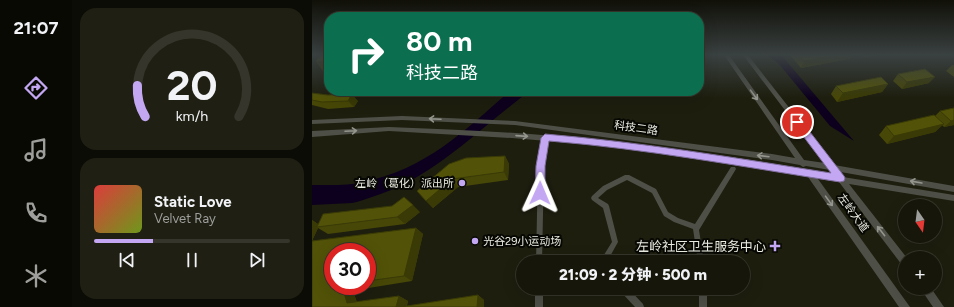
<!DOCTYPE html>
<html lang="zh">
<meta charset="utf-8">
<style>
body{margin:0;font-family:Figtree,"Noto Sans SC",sans-serif;background:#1f1f13;color:#f1f3f6;height:100vh;display:flex;flex-direction:column;font-size:15px;white-space:nowrap}
*{box-sizing:border-box;margin:0}
p{font-size:13px;color:#9e9f9c}
.icon{flex:none;width:22px;height:22px;fill:none;stroke:currentColor;stroke-width:2;stroke-linecap:round;stroke-linejoin:round}
.map{position:relative;flex:1;overflow:hidden}
.details{display:flex;flex-direction:column;gap:8px;padding:8px;background:#0c0c06;width:240px}
.details>*{flex:none}
.banner{position:absolute;left:12px;top:12px;width:380px;height:84px;border-radius:16px;box-shadow:0 4px 16px #0002,0 0 0 1px #35352b;background:#0b6e4f;color:#fff;overflow:hidden}
.needle{width:26px;rotate:166deg}
.buttons{position:absolute;left:586px;top:199px;display:grid;gap:8px}
.buttons a{display:grid;place-items:center;width:44px;height:44px;border-radius:50%;background:#16160a;box-shadow:0 4px 16px #0002,0 0 0 1px #35352b;font-size:20px}
.speed{position:absolute;left:12px;top:243px;display:flex;gap:8px;font-size:20px;font-weight:700;text-align:center}
.speed>*{display:grid;place-content:center;width:52px;height:52px;border-radius:50%;background:#16160a;box-shadow:0 4px 16px #0002,0 0 0 1px #35352b;line-height:1}
.speed .limit{border:6px solid #d22;background:#fff;color:#111}
.pin{position:absolute;display:grid;place-items:center;width:34px;height:34px;color:#fff;margin:-17px;border:2px solid #fff;border-radius:50%;box-shadow:0 1px 4px #0007}
.me{position:absolute;width:44px;margin:-22px;rotate:1deg;stroke-linejoin:round;filter:drop-shadow(0 0 3px #0008)}
.turn{display:flex;align-items:center;gap:14px;height:84px;padding:0 16px;font-size:18px}
.turn .icon{width:52px;height:52px;stroke-width:2.5}
.turn b{display:block;font-size:28px;line-height:34px}
.details .card{flex:1;display:flex;flex-direction:column;justify-content:center;gap:6px;min-width:0;padding:0 14px;border-radius:16px;background:#1f1f13}
.details .dial{align-items:center;gap:0}
.dial svg{height:104px;overflow:visible;fill:none;stroke:#35352b;stroke-width:7;stroke-linecap:round;text-anchor:middle}
.dial text{fill:#f1f3f6;stroke:none}
.song{display:flex;align-items:center;gap:12px}
.cover{width:48px;height:48px;border-radius:6px;background:linear-gradient(135deg,hsl(0 70% 55%),hsl(80 70% 35%))}
.played{height:4px;border-radius:2px;background:linear-gradient(90deg,#c3a7f2 30%,#35352b 30%)}
.keys{display:flex;justify-content:space-around;direction:ltr}
.trip{position:absolute;left:204px;top:255px;width:234px;height:40px;border-radius:20px;background:#16160a;box-shadow:0 4px 16px #0002,0 0 0 1px #35352b;font-weight:800;line-height:40px;text-align:center}
main{display:flex;flex:1;min-height:0}
.menu{display:flex;flex-direction:column;width:72px;justify-content:space-around;align-items:center;background:#090904;color:#9e9f9c}
.menu .icon{width:28px;height:28px}
.menu .selected{color:#c3a7f2}
.menu b{font-size:18px;color:#f1f3f6}
.map>svg:first-child{display:block}
.water{fill:#0d001e}
.lines{fill:none;stroke-linecap:round;stroke-linejoin:round}
.minor{fill:#4e4f47;fill-rule:evenodd}
.tertiary{fill:#4e4f47;fill-rule:evenodd}
.wall{fill:#474707;fill-rule:evenodd}
.shaded-wall{fill:#393a06}
.building{fill:#525308;stroke:#393a06}
.oneway{stroke:#94958c}
.route{fill:#c3a7f2;stroke:#7f6d9d}
.poi-dot{fill:#c3a7f2;stroke:#070803;stroke-width:1.5}
.labels{text-anchor:middle;dominant-baseline:central;stroke-width:4;stroke-linejoin:round;paint-order:stroke}
.street-label{font-size:11px;fill:#eaebe1;stroke:#070803}
.poi-label{font-size:11px;fill:#eaebe1;stroke:#070803;text-anchor:end}
.near-poi-label{font-size:13px;fill:#eaebe1;stroke:#070803;text-anchor:end}
</style>
<main>
<nav class="menu">
<b>21:07</b>
<svg class="icon selected" aria-label="directions" viewBox="0 0 24 24"><path d="M12 3l9 9-9 9-9-9zM9 14v-3h6M13 9l2 2-2 2"/></svg>
<svg class="icon" aria-label="music" viewBox="0 0 24 24"><path d="M9 18V5l10-2v13"/><circle cx="6" cy="18" r="3"/><circle cx="16" cy="16" r="3"/></svg>
<svg class="icon" aria-label="phone" viewBox="0 0 24 24"><path d="M5 4h4l2 5-3 2q2 4 5 5l2-3 5 2v4C11 20 4 13 5 4z"/></svg>
<svg class="icon" aria-label="climate" viewBox="0 0 24 24"><path d="M12 3v18M4 7l16 10M4 17L20 7"/></svg>
</nav>
<section class="details">
<div class="card dial"><svg viewBox="0 0 100 80">
<path d="M14 69A42 42 0 1 1 86 69"/>
<path d="M14 69A42 42 0 0 1 8 45" stroke="#c3a7f2"/>
<text x="50" y="56" font-size="32" font-weight="700">20</text>
<text x="50" y="72" font-size="11">km/h</text>
</svg></div>
<div class="card">
<div class="song"><i class="cover"></i><div><b>Static Love</b><p>Velvet Ray</p></div></div>
<div class="played"></div>
<div class="keys"><svg class="icon" aria-label="previous" viewBox="0 0 24 24"><path d="M18 5L8 12l10 7zM5 5v14"/></svg><svg class="icon" aria-label="pause" viewBox="0 0 24 24"><path d="M8 5v14M16 5v14"/></svg><svg class="icon" aria-label="next" viewBox="0 0 24 24"><path d="M6 5l10 7-10 7zM19 5v14"/></svg></div>
</div>
</section>
<div class="map">
<svg width="642" height="307" viewBox="0 0 642 307">
<rect width="100%" height="100%" fill="#1d1e0e"/>
<path class="water" d="M455,55H467L471,57L542,141L518,126L467,64Z
M198,91H218C167,128 123,178 60,197C53,199 46,202 40,203C27,204 13,204 0,205V185C17,185 36,186 52,182C115,168 151,132 198,91Z"/>
<g class="lines">
<path class="minor" d="M233,136L236,138L232,166L230,262H224L226,166L230,138Z
M419,167H423L424,169L387,230L392,262H386L381,229L362,222L352,216L340,193L315,180L295,190L286,198L296,204L297,206L306,242L296,260V262H289V260L290,258L300,242L291,208L280,200L279,198L280,196L291,186L313,175H317L344,189L356,212L366,218L383,224Z
M223,288H231V307H223Z
M307,288H316L331,304L332,307H323L308,291Z
M387,288H395V307H387Z"/>
<path class="tertiary" d="M412,55H417L492,160L513,163L431,55H436L522,165L642,186V192L523,171L521,172L518,170L494,166L491,167L488,165L460,160L203,125L90,120L0,124V120L90,116L203,121L460,154L483,158Z
M77,127C146,130 215,132 283,140C354,147 424,159 494,171L497,169L501,172L524,175L527,174L531,177L642,195V201L537,184L595,258H593V266L590,265L527,182L506,179L598,307H587L496,177L358,154L282,145L200,138L77,131L0,137V131Z
M608,288H619L632,307H621Z"/>
</g>
<path class="wall" d="M478,55H539L537,59L489,68Z
M548,55H565L551,57Z
M640,65H642V77L634,71Z
M586,74L617,83L590,89L581,81Z
M576,84L570,92L525,102L519,94L524,86Z
M0,93L46,101L42,107L16,109L0,105Z
M642,108V125L632,127L630,125L623,132L575,144L567,135L574,126L623,116L628,111Z
M193,156L197,164L196,180L146,187L121,208L105,191Z
M108,212L93,224L16,234L6,228L0,241V220L6,224Z
M104,228L111,234L100,281L44,290L42,294L45,302L87,296L96,301L95,306L166,295L172,300V307H0V241ZM21,252H55V286H21Z"/>
<path class="shaded-wall" d="M528,55H539L537,59L489,68L492,61Z
M552,55H565L551,57Z
M17,61V70L11,71L4,62Z
M623,77L617,83L590,89L595,82Z
M576,84L570,92L525,102L531,93Z
M54,91H63L55,92Z
M40,94L46,101L42,107L36,101Z
M642,120V125L632,127L639,121Z
M632,124L623,132L575,144L582,136Z
M193,156L197,164L196,180L192,172Z
M140,179L146,187L121,208L114,201Z
M101,205L108,212L93,224L85,217Z
M0,220L7,225L5,227L6,228L0,241Z
M104,228L111,234L100,281L92,276Z
M32,286H36L44,290L42,294L46,307L35,303L31,289Z
M166,295L172,300V307H165Z
M87,296L96,301L94,307H84Z"/>
<path class="building" d="M17,55V61L4,62L7,56Z
M486,55H528L492,61Z
M613,69L623,77L595,82L586,74Z
M569,77L576,84L531,93L524,86Z
M0,93L16,95L40,94L36,101L10,102L0,100Z
M642,108V120L639,121L628,111Z
M622,115L632,124L582,136L574,126Z
M193,156L192,172L140,179L114,201L105,191L137,164L154,158Z
M92,197L101,205L85,217L5,227L11,214L80,206Z
M104,228L92,276L55,281V252H21V286H32L31,289L35,303L87,296L84,307H0V241Z
M166,295L165,307H88Z"/>
<defs><path id="oneway-shaft" d="M-6 0H5M1.5-3L5.5 0L1.5 3" fill="none" stroke-width="1.6" stroke-linecap="round" stroke-linejoin="round"/></defs>
<g class="oneway">
<use href="#oneway-shaft" transform="translate(442 95) rotate(54)"/>
<use href="#oneway-shaft" transform="translate(123 119) rotate(-177)"/>
<use href="#oneway-shaft" transform="translate(39 131) rotate(-3)"/>
<use href="#oneway-shaft" transform="translate(210 136) rotate(4)"/>
<use href="#oneway-shaft" transform="translate(451 156) rotate(-173)"/>
<use href="#oneway-shaft" transform="translate(604 182) rotate(-170)"/>
<use href="#oneway-shaft" transform="translate(517 201) rotate(54)"/>
<use href="#oneway-shaft" transform="translate(569 231) rotate(-128)"/>
</g>
<linearGradient id="sky" x2="0" y2="1"><stop stop-color="#101008"/><stop offset="0.56" stop-color="#3a4141"/><stop offset="1" stop-color="#3a4141" stop-opacity="0"/></linearGradient>
<rect width="642" height="98" fill="url(#sky)"/>
<path class="route" d="M482,119H488L532,176L533,178L532,181L528,182C432,167 335,149 237,141L233,166V193L232,196L228,198L225,196L223,193L224,166L229,138L233,134C329,142 424,158 519,173L482,124L480,122Z"/>
<g class="poi-dot">
<circle cx="150" cy="183" r="4"/>
<circle cx="163" cy="241" r="4"/>
<path d="M461 240h4v4h4v4h-4v4h-4v-4h-4v-4h4z"/>
</g>
<g class="labels">
<g class="street-label">
<text transform="translate(324 128) rotate(8)">科技二路</text>
<text transform="translate(541 213) rotate(54)">左岭大道</text>
</g>
<g class="poi-label">
<text x="142" y="183">左岭（葛化）派出所</text>
<text x="171" y="241" text-anchor="start">光谷29小运动场</text>
</g>
<g class="near-poi-label">
<text x="454" y="246">左岭社区卫生服务中心</text>
</g>
</g>
</svg>
<div class="buttons">
<a><svg class="needle" viewBox="-14 -14 28 28"><path d="M0-13l5 13h-10z" fill="#e53935"/><path d="M0 13l5-13h-10z" fill="#9e9f9c"/></svg></a>
<a>+</a>
</div>
<div class="speed"><div class="limit">30</div></div>
<div class="pin" style="left:485px;top:122px;background:#d93025"><svg class="icon" aria-label="arrive" viewBox="0 0 24 24"><path d="M6 21V4h12l-3 4 3 4H6"/></svg></div>
<svg class="me" style="left:228px;top:193px" viewBox="-20 -20 40 40"><path d="M0-17L14 15 0 8-14 15z" fill="#c3a7f2" stroke="#fff" stroke-width="4"/></svg>
<div class="trip">21:09 · 2 分钟 · 500 m</div>
<div class="banner">
<div class="turn"><svg class="icon" aria-label="right" viewBox="0 0 24 24"><path d="M7 20v-9h11M14 6l5 5-5 5"/></svg><div><b>80 m</b>科技二路</div></div>
</div>
</div>
</main>
